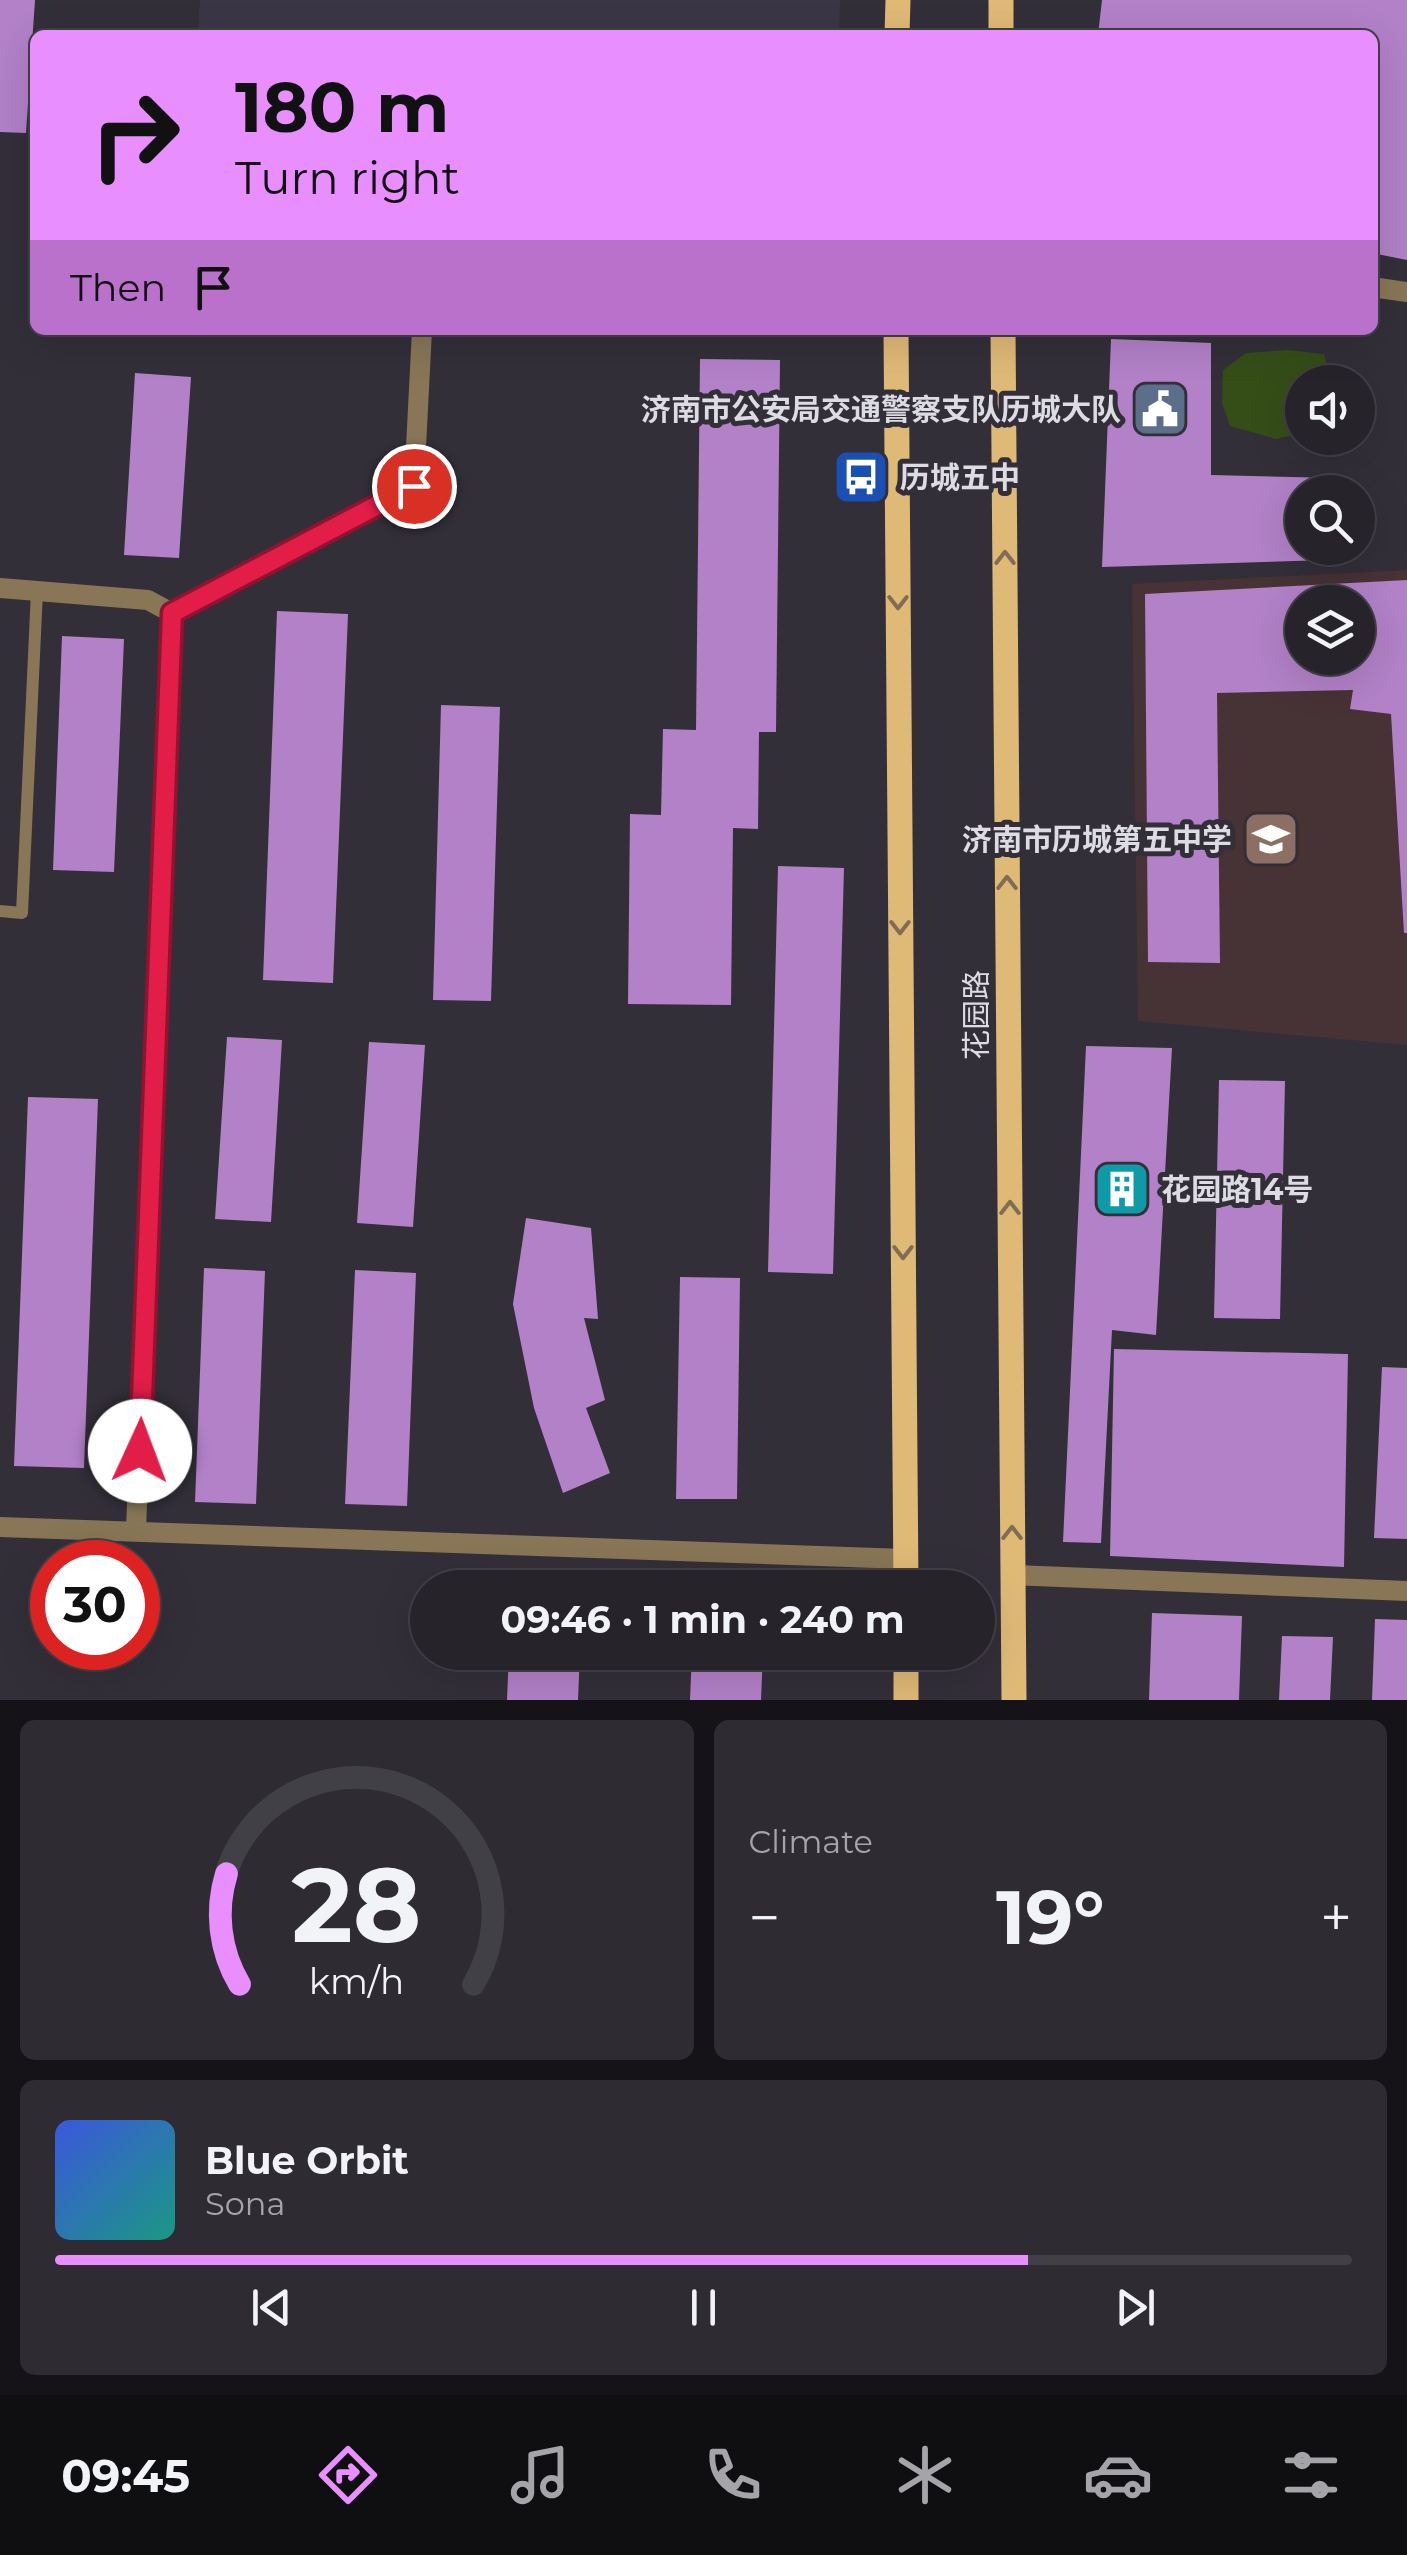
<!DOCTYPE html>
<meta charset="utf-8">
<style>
body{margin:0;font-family:Montserrat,"Noto Sans SC",sans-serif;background:#2e2b33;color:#f1f3f6;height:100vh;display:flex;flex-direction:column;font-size:38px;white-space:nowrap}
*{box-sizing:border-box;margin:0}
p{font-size:32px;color:#a4a4a9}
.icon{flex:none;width:55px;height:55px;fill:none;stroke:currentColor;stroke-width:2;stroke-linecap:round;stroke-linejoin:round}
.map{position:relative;height:1700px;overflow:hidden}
.sheet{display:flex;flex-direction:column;gap:20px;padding:20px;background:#151318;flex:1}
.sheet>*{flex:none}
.top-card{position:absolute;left:30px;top:30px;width:1348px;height:305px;border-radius:15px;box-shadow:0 10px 40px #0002,0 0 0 2px #424047;background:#e88eff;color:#111;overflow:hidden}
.fabs{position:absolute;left:1285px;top:365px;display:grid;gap:20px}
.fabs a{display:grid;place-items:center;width:90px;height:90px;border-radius:50%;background:#26232b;box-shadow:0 10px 40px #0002,0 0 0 2px #424047;font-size:50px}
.speed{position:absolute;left:30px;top:1540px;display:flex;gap:20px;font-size:50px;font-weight:700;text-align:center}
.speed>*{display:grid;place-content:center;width:130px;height:130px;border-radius:50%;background:#26232b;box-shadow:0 10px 40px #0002,0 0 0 2px #424047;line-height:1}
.speed .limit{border:15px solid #d22;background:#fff;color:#111}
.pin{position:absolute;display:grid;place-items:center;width:85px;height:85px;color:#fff;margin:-42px;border:5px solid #fff;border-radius:50%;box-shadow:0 2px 10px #0007}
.me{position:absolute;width:110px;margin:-55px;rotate:2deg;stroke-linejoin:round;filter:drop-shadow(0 0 8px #0008)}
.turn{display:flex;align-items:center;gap:35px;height:210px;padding:0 40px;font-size:45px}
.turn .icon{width:130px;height:130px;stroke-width:2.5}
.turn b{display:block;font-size:70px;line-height:85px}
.then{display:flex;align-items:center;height:95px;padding:0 40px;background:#0003;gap:20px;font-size:38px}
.big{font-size:75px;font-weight:700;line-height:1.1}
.sheet .widget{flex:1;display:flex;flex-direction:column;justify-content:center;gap:15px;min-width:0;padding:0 35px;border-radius:15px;background:#2e2b33}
.sheet .dial{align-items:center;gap:0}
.dial svg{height:260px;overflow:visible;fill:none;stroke:#424047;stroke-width:7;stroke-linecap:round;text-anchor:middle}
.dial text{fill:#f1f3f6;stroke:none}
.song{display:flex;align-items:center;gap:30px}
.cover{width:120px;height:120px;border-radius:15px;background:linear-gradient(135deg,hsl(230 70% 55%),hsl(170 70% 35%))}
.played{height:10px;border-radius:5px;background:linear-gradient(90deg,#e88eff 75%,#424047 75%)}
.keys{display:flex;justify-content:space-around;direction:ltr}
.heat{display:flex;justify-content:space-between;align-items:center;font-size:55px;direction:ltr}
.sheet .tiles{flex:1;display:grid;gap:20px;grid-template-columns:1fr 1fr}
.widget:last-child{grid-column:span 2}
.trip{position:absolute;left:410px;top:1570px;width:585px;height:100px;border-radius:50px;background:#26232b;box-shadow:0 10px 40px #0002,0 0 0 2px #424047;font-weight:700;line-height:100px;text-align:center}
.tab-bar{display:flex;height:160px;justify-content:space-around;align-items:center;background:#0f0e11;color:#a4a4a9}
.tab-bar .icon{width:70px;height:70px}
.tab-bar .active{color:#e88eff}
.tab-bar b{font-size:45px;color:#f1f3f6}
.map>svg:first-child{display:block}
.built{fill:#3b3646}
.education{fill:#473235;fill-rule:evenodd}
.green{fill:#354e18}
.building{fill:#b281c8;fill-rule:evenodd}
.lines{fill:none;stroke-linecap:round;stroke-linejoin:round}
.service{stroke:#887656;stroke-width:12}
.minor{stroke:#887656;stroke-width:20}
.primary{stroke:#dfb976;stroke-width:25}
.oneway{stroke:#806d54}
.route-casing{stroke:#92132f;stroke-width:25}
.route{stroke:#e11d48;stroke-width:18}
.labels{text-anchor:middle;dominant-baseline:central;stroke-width:10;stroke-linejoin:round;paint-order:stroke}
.poi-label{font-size:30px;font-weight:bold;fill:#dedce3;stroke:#322f39;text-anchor:end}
.street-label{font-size:30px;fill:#dedce3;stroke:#322f39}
</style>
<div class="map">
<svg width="1407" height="1700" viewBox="0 0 1407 1700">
<rect width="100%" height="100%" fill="#322f39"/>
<path class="built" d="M200,0H840L839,35H198Z"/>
<path class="education" d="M1407,570V1045L1138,1021L1132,584ZM1302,602H1358V658H1302Z"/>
<path class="green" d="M1288,350L1324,354L1331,382H1302V433L1276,439L1230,426L1222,403L1223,370L1246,353Z"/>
<path class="building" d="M0,0H35L26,133L0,132Z
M1102,0H1407V260L1372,253V35H1098Z
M1111,339L1211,343V475L1333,478L1332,492H1302V548H1329V560L1102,567Z
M700,359L780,360L776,732H759L758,829L733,828L731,1005L628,1004L630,814L661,815L663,729L696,730Z
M135,373L191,377L179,558L124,555Z
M1407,580V933H1404L1391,714L1350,709L1353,690L1217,693L1220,963L1148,962L1145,594ZM1302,602H1358V658H1302Z
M277,611L348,614L333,983L263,980Z
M62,636L124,639L114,872L53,870Z
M441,705L500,707L491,1001L433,1000Z
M778,866L844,868L833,1274L768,1272Z
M227,1037L282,1040L271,1222L215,1219Z
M369,1042L425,1045L413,1227L357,1223Z
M1086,1046L1172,1048L1156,1335L1112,1330L1101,1543L1063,1542Z
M1219,1080L1285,1081L1280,1319L1214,1318Z
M28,1097L98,1099L84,1468L14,1466Z
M526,1218L591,1228L598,1319L584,1318L605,1400L586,1408L610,1473L563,1493L534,1408L513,1304Z
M204,1268L265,1271L256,1504L195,1502Z
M355,1270L416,1273L407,1506L345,1504Z
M680,1277L740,1278L737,1499H676Z
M1114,1349L1348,1354L1344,1567L1110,1556Z
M1382,1367L1407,1368V1539L1374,1538Z
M1152,1613L1242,1616L1239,1700H1149Z
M1375,1619L1407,1620V1700H1372Z
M1282,1636L1333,1637L1330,1700H1279Z
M509,1652H580L578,1700H507Z
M692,1652H763L761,1700H690Z"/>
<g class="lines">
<path class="service" d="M0,911L22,913L37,591"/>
<path class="minor" d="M1372,287L1407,292
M0,588L148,600L172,613
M0,1527L905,1559
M136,1530L172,613L414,486L422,330
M1013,1575L1407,1591"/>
<path class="primary" d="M1001,0V35
M897,35L898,0
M896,330L906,1588
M1003,330L1014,1700
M906,1652V1700"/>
</g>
<defs><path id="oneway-chevron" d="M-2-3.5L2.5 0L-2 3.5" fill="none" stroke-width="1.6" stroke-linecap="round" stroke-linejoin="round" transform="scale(2.5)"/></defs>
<g class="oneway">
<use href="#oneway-chevron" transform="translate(1005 558) rotate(-90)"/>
<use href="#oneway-chevron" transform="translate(898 602) rotate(90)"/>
<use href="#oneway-chevron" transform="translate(1007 883) rotate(-90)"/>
<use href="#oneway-chevron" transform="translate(900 927) rotate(90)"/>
<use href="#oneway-chevron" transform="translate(1010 1208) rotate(-90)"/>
<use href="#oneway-chevron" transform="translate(903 1252) rotate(90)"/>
<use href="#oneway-chevron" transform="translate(1012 1533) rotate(-90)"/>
</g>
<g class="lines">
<g class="route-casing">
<path id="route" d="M140,1451L172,613L414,486"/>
</g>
<use href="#route" class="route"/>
</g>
<defs>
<g id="civic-square" transform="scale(2.875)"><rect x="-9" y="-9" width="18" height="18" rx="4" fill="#5c6f8a" stroke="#322f39"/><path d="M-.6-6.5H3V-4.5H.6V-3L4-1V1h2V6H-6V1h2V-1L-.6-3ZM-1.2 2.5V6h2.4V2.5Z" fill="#fff"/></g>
<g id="bus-square" transform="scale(2.875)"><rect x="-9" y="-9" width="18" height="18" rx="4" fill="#1a4fb4" stroke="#322f39"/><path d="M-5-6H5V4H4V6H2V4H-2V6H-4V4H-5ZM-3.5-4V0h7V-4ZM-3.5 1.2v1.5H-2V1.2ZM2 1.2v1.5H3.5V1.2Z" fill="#fff"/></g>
<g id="school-square" transform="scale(2.875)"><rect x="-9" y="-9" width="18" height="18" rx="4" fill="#8d6e63" stroke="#322f39"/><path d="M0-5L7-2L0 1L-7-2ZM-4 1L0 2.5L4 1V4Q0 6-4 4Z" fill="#fff"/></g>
<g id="building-square" transform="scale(2.875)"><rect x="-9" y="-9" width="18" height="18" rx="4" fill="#0f9aa8" stroke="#322f39"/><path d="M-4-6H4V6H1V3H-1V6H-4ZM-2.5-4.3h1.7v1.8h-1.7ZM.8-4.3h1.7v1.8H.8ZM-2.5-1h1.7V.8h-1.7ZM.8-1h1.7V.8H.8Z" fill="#fff"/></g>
</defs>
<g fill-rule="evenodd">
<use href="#civic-square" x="1160" y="409"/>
<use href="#bus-square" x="861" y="477"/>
<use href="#school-square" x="1271" y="839"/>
<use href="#building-square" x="1122" y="1189"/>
</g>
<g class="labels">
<g class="poi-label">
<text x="1121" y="409">济南市公安局交通警察支队历城大队</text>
<text x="900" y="477" text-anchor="start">历城五中</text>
<text x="1232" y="839">济南市历城第五中学</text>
<text x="1161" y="1189" text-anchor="start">花园路14号</text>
</g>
<g class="street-label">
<text transform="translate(976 1015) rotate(-90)">花园路</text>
</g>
</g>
</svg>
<div class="fabs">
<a><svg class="icon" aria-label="sound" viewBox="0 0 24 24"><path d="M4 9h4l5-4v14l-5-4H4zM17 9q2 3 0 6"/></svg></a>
<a><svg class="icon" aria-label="search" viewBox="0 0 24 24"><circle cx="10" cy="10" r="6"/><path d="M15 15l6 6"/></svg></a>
<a><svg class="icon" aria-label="layers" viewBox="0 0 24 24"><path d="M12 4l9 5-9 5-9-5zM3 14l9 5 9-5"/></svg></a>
</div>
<div class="speed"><div class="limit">30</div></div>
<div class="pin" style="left:414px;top:486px;background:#d93025"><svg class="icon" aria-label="arrive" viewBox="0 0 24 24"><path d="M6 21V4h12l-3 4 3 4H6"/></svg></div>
<svg class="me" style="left:140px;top:1451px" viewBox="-20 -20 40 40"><circle r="19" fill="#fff"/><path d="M0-13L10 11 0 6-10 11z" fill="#e11d48"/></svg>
<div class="trip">09:46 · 1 min · 240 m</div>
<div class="top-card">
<div class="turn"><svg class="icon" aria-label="right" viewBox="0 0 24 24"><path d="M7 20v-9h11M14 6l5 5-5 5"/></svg><div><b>180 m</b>Turn right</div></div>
<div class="then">Then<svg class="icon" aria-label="arrive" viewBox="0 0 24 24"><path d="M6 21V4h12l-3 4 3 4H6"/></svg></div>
</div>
</div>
<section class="sheet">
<div class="tiles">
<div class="widget dial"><svg viewBox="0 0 100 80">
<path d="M14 69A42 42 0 1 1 86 69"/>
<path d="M14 69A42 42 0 0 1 10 35" stroke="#e88eff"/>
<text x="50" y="56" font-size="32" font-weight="700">28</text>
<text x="50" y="72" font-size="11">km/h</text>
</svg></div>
<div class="widget"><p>Climate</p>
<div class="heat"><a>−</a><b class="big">19°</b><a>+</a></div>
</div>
<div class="widget">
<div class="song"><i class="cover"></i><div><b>Blue Orbit</b><p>Sona</p></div></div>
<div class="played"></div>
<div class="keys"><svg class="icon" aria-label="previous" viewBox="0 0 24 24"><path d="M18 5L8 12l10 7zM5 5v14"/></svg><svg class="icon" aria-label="pause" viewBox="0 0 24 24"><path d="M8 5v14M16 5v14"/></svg><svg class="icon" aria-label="next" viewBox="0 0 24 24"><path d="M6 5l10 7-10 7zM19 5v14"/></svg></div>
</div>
</div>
</section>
<nav class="tab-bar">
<b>09:45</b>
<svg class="icon active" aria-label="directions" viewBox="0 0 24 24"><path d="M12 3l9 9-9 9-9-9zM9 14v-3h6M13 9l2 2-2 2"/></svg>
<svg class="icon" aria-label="music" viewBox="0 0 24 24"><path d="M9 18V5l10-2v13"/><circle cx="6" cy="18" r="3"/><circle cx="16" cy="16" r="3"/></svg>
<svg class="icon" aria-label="phone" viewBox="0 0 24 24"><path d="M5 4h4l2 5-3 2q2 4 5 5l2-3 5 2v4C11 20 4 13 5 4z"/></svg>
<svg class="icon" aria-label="climate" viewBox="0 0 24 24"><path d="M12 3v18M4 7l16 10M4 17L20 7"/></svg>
<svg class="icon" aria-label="car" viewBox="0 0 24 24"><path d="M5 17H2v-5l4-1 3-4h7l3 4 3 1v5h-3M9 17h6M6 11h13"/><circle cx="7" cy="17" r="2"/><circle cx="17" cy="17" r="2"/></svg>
<svg class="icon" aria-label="filters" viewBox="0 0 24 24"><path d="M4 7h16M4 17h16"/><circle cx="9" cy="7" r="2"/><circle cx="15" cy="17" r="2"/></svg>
</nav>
